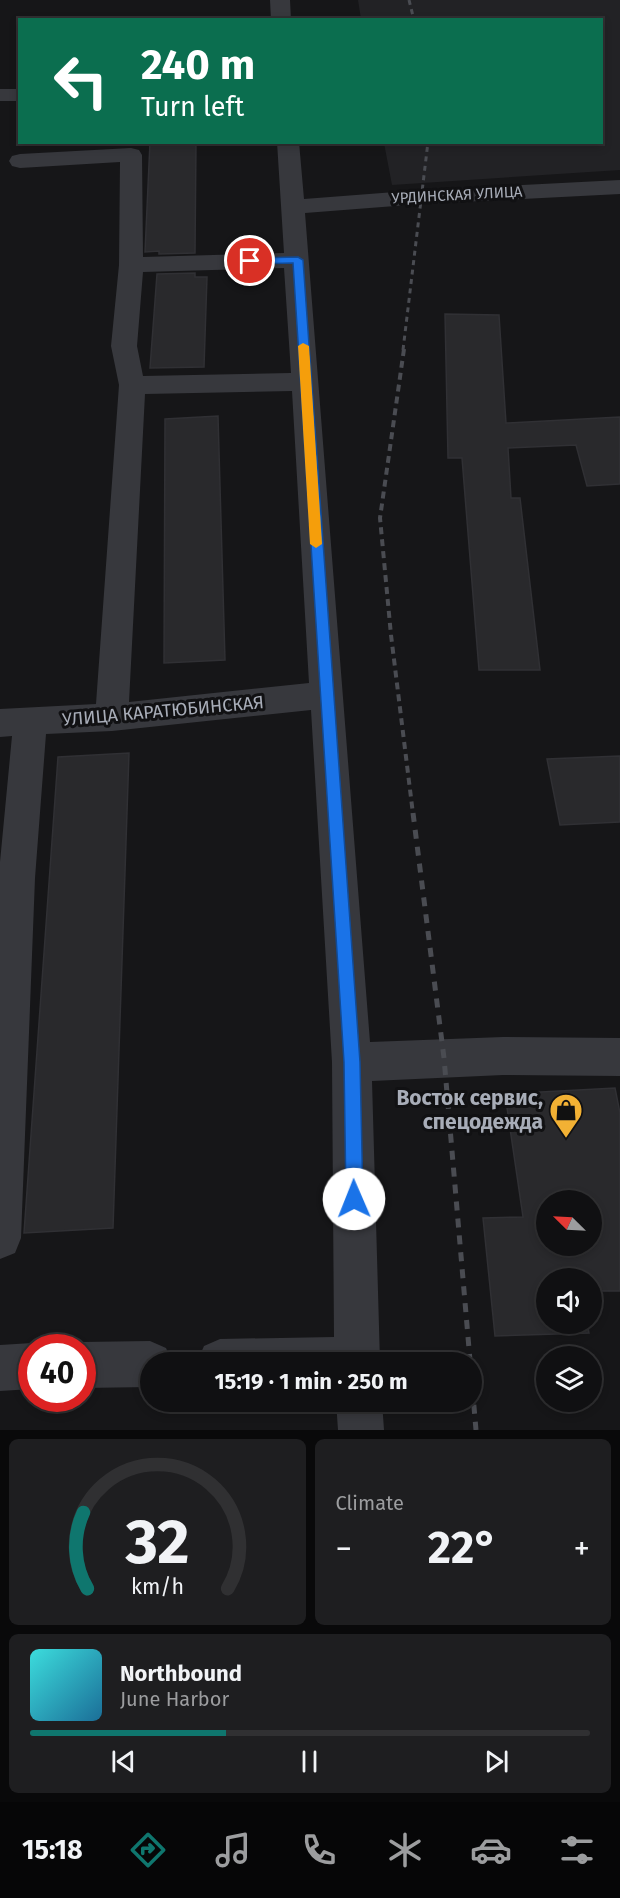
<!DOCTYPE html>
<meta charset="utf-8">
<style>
body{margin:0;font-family:"Fira Sans",sans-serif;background:#1e1e20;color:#f1f3f6;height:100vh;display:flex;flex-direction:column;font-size:22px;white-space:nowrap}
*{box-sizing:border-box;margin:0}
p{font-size:20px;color:#9c9d9f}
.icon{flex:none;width:33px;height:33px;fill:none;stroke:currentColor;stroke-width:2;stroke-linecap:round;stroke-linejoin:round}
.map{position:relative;height:1430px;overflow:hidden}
.side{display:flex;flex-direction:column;gap:9px;padding:9px;background:#09090a;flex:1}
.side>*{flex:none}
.hud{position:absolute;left:18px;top:18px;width:585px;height:126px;border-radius:0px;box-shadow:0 3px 9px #0003,0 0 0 2px #303032;background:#0b6e4f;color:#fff;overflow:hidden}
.needle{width:39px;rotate:294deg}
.fabs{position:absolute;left:536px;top:1190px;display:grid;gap:12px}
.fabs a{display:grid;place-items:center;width:66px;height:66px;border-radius:50%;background:#101012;box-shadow:0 3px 9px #0003,0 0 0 2px #303032;font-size:30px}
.speed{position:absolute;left:18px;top:1334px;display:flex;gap:12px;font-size:30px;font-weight:700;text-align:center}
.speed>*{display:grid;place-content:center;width:78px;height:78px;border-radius:50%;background:#101012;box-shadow:0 3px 9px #0003,0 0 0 2px #303032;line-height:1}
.speed .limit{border:9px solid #d22;background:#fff;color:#111}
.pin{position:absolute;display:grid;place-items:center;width:51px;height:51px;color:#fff;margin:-26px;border:3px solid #fff;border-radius:50%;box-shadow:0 2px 6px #0007}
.me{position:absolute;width:66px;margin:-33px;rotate:359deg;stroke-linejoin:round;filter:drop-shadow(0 0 4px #0008)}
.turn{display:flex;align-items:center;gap:21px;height:126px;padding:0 24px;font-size:27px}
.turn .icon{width:78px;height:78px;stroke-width:2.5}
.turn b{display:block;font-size:42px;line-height:51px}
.big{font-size:45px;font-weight:700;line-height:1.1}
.side .tile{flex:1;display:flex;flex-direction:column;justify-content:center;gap:9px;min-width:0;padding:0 21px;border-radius:9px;background:#1e1e20}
.side .dial{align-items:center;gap:0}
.dial svg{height:156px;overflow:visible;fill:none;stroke:#303032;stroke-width:7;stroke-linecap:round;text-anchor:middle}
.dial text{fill:#f1f3f6;stroke:none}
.song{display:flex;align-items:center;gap:18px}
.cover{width:72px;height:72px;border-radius:9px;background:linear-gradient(135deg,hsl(180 70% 55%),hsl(200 70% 35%))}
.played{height:6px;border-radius:3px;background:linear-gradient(90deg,#0f766e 35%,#303032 35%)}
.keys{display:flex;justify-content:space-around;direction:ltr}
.heat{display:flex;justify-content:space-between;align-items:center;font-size:33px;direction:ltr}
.side .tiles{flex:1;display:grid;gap:9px;grid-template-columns:1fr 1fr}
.tile:last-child{grid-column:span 2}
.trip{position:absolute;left:140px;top:1352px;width:342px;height:60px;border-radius:30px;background:#101012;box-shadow:0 3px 9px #0003,0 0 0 2px #303032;font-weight:700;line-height:60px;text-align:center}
.menu{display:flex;height:96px;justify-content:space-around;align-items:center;background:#060607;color:#9c9d9f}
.menu .icon{width:42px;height:42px}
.menu .on{color:#0f766e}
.menu b{font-size:27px;color:#f1f3f6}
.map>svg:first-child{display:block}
.built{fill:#222225}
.building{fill:#29292c;stroke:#303034;stroke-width:1.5;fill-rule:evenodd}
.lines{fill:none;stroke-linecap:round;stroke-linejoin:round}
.minor{fill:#37383d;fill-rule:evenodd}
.rail-far2{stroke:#4a4c52;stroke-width:3;stroke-dasharray:5 4.5;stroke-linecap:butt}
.rail-far1{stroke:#4a4c52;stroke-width:4;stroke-dasharray:7 5;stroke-linecap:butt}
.rail{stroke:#4a4c52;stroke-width:5;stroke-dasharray:9 8;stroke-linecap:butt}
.route{fill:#1a73e8;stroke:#114b97;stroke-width:1.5}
.slow{fill:#f59e0b}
.labels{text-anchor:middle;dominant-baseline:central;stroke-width:6;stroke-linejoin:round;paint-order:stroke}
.far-street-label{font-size:15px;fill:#a8adb8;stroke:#111113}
.street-label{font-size:18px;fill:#a8adb8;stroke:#111113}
.near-poi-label{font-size:21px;font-weight:bold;fill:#a8adb8;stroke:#111113;text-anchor:end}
</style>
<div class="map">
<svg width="620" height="1430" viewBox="0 0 620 1430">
<rect width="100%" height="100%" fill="#161618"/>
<path class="built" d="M358,0H620V170L392,185L384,143L602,142V20L361,19Z"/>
<path class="building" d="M150,142H196L195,253L159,254V251L145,252Z
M195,273V277H207L204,367L150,368L157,274Z
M445,314L499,315L506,423L620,417V484L587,486L576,445L508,448L511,498H520L540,670H479L462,458H448Z
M218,416L225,660L164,663L165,419Z
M129,753L113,1228L24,1233L58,757Z
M620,756V822L560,825L547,759Z
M615,1088L620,1113V1291H591V1278H546V1323H587L589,1333L495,1336L483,1218L523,1217L505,1094ZM546,1200H591V1245H546Z"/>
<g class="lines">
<path class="minor" d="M270,0H290L291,20H271Z
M0,89H20V101H0Z
M277,142H299L304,199L421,190L620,180V194L421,204L305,213L370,1042L503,1037L620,1038V1076L503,1075L372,1081L380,1362H197L204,1346L220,1339L334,1337L332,1062L311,710L112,731L46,734L35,878L21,1238L15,1253L0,1259V862L12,736L0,737V709L96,704L119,385L111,346L119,265L120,162L20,168L12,166L9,161L12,156L20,154L131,148L139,150L142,155L143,257L284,253ZM284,268L291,373L143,376L137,346L143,272ZM292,391L309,683L129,702L145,394Z
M150,1341L166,1348L172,1362H150V1387L82,1388V1347H71L82,1342Z
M32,1343L41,1347H32V1389L0,1391V1345Z
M336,1401H382L384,1430H338Z"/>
<path class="rail-far2" d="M409,0L414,20
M403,350L428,142"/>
<path class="rail-far1" d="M404,349L380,518L391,635L413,814"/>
<path class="rail" d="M413,813L444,1058L476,1430"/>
</g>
<path class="route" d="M298,257L303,260L360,1062L363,1199L360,1205L354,1207L348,1205L346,1199L344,1062L293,263L250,264L245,261L250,258Z"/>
<path class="slow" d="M303,343L309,346L322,544L316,548L310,544L298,346Z"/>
<defs>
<g id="shop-pin" transform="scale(1.725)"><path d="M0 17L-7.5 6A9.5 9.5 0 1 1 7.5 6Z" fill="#f2b134" stroke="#111113"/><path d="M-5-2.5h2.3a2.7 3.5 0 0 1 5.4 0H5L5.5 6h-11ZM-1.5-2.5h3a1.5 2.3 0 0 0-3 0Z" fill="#111"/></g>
</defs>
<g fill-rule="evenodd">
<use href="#shop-pin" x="566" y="1110"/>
</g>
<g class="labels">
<g class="far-street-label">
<text transform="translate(457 195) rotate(-3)">УРДИНСКАЯ УЛИЦА</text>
</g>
<g class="street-label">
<text transform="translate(163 711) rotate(-5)">УЛИЦА КАРАТЮБИНСКАЯ</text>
</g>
<g class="near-poi-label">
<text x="543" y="1098">Восток сервис,<tspan x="543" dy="24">спецодежда</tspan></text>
</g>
</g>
</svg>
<div class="fabs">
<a><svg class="needle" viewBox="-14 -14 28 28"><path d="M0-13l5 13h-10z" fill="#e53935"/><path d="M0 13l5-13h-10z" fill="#9c9d9f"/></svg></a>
<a><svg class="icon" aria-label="sound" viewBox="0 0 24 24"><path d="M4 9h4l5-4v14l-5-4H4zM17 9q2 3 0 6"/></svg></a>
<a><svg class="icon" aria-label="layers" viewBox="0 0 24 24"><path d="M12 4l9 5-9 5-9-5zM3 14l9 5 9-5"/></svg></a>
</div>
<div class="speed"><div class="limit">40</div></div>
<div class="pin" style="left:250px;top:261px;background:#d93025"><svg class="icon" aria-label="arrive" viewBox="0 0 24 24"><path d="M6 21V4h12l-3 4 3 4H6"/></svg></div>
<svg class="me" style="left:354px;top:1199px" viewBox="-20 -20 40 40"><circle r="19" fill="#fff"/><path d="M0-13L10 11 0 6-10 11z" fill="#1a73e8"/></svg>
<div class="trip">15:19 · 1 min · 250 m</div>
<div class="hud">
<div class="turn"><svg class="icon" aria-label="left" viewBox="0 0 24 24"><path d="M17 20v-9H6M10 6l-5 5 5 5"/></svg><div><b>240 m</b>Turn left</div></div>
</div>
</div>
<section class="side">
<div class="tiles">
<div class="tile dial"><svg viewBox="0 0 100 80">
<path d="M14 69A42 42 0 1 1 86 69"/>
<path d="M14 69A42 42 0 0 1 12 30" stroke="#0f766e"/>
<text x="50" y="56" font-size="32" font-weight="700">32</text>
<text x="50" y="72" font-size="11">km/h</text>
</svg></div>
<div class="tile"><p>Climate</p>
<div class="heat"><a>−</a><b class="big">22°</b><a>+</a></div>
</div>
<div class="tile">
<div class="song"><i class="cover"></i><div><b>Northbound</b><p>June Harbor</p></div></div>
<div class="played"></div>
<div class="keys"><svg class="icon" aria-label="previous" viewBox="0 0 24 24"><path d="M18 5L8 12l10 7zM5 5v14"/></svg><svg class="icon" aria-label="pause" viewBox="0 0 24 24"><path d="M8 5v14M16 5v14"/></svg><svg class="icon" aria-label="next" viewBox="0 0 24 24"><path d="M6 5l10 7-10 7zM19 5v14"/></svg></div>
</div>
</div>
</section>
<nav class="menu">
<b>15:18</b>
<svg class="icon on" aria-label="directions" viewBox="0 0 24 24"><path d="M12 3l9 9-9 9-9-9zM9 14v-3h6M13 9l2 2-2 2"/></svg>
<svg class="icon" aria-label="music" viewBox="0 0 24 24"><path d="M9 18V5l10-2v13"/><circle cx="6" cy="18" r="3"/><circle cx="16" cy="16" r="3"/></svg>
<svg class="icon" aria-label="phone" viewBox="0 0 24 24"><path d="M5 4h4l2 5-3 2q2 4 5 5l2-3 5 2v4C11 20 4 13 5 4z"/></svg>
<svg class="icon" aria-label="climate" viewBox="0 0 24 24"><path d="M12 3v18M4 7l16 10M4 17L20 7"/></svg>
<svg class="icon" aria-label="car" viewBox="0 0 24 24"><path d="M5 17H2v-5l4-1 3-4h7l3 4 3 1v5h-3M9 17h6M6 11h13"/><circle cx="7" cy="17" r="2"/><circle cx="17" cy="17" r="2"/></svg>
<svg class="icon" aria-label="filters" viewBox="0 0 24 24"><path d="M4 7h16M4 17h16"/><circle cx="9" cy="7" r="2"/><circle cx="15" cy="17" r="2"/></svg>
</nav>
